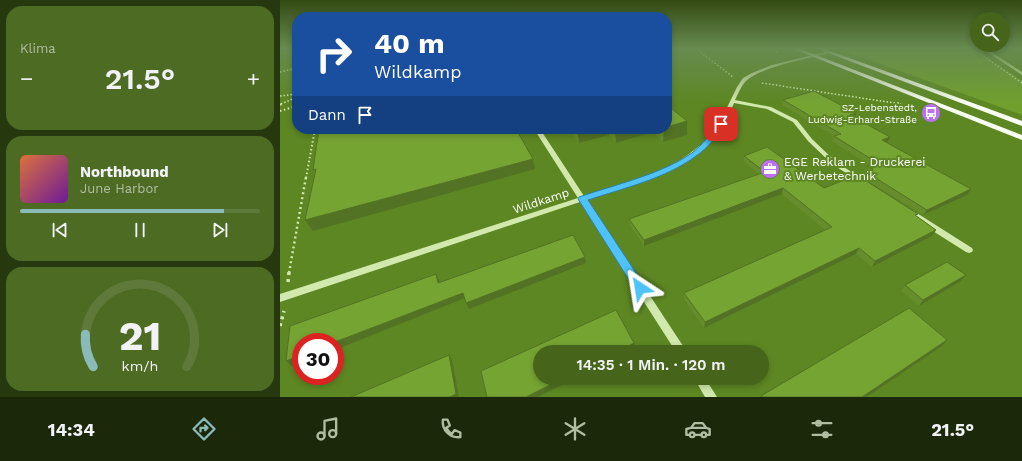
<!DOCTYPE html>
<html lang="de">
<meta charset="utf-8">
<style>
body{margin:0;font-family:"Work Sans",sans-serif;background:#4d6b23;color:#f1f3f6;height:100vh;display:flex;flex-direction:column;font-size:15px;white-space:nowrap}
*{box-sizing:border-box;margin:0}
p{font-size:13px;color:#b0bda2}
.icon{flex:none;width:22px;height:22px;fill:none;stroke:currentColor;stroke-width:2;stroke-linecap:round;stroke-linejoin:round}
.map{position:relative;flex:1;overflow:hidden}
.side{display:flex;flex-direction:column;gap:6px;padding:6px;background:#26380e;width:280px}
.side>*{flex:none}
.top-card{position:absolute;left:12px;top:12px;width:380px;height:122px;border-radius:16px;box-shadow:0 2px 6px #0003;background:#1a4fa0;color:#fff;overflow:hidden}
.controls{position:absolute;left:690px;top:12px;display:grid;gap:8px}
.controls a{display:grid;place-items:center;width:40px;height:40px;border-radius:50%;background:#46651a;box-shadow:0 2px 6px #0003;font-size:20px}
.speed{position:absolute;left:12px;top:333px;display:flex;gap:8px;font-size:20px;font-weight:700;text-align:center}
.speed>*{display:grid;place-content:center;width:52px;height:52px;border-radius:50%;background:#46651a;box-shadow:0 2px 6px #0003;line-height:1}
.speed .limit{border:6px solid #d22;background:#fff;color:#111}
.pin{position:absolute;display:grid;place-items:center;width:34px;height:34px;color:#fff;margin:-17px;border-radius:8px;box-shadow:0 2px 6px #0006}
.me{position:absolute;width:44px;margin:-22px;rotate:327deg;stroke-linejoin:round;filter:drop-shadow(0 0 3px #0008)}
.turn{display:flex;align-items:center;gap:14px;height:84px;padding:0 16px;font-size:18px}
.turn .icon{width:52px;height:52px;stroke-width:2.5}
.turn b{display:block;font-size:28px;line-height:34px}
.then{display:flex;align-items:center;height:38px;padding:0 16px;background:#0003;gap:8px;font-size:15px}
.big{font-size:30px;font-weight:600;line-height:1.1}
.side .widget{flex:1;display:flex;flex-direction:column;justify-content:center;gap:6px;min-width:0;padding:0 14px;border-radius:16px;background:#4d6b23}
.side .dial{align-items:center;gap:0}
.dial svg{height:104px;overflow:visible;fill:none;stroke:#5e7939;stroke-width:7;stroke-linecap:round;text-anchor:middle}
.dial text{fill:#f1f3f6;stroke:none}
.song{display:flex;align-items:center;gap:12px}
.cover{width:48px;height:48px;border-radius:6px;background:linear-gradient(135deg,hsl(20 70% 55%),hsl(280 70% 35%))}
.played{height:4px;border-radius:2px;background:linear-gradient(90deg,#8bbbb9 85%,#5e7939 85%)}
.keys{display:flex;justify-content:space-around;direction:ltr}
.heat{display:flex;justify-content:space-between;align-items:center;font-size:22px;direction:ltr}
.trip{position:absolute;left:253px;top:345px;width:236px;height:40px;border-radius:20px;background:#46651a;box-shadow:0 2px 6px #0003;font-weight:600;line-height:40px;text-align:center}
.tabs{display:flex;height:64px;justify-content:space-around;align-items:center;background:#1c280a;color:#b0bda2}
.tabs .icon{width:28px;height:28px}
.tabs .current{color:#8bbbb9}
.tabs b{font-size:18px;color:#f1f3f6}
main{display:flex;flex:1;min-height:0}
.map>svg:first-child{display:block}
.green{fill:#719f2d}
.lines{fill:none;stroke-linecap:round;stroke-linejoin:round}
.stream{fill:#ceeaa1;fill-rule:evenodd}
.path-far3{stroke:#d1e9ad;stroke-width:1.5;stroke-dasharray:1.5 2;stroke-linecap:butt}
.path-far2{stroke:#d1e9ad;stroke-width:2;stroke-dasharray:1.5 2.5;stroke-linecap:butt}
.path-far1{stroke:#d1e9ad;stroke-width:2.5;stroke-dasharray:2 3;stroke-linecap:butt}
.path{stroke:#d1e9ad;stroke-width:3.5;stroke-dasharray:3 4;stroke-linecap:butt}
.minor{fill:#d1e9ad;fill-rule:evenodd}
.major{fill:#f8fef1;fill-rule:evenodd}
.wall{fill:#658d2c}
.shaded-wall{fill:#537324}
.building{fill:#76a433;stroke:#537324}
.route{fill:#4fc3f7;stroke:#337fa1}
.labels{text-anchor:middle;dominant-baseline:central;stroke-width:4;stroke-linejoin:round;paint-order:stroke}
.far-poi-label{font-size:10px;fill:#fff;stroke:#5d8723;text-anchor:end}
.poi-label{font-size:12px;fill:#fff;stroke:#5d8723;text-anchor:start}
.street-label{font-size:12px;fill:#fff;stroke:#5d8723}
</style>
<main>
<section class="side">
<div class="widget"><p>Klima</p>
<div class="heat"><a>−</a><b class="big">21.5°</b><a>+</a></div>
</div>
<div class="widget">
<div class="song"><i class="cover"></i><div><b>Northbound</b><p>June Harbor</p></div></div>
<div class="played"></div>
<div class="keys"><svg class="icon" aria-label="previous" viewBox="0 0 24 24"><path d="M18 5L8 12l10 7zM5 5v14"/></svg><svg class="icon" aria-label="pause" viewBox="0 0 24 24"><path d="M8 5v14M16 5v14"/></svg><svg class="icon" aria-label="next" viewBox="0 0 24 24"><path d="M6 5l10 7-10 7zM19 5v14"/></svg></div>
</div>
<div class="widget dial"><svg viewBox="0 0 100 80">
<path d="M14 69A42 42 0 1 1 86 69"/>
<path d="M14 69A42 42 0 0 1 8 44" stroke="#8bbbb9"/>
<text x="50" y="56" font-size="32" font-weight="700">21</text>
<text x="50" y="72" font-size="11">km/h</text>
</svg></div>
</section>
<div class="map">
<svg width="742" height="397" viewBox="0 0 742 397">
<rect width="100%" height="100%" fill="#5d8723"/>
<path class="green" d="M556,48H694L742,81V115Z"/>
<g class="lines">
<path class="stream" d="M701,48H705L742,72V75Z"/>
<path class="path-far3" d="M415,48L453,77
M490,48L499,53
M692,48L742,83
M0,72L17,68
M482,83L621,104
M0,96L17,94
M1,104L17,97"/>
<path class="path-far2" d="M617,103L621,104
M0,105L3,103
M0,111L17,106
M26,178L35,129"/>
<path class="path-far1" d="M9,273L26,177"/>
<path class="path" d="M8,282L9,272
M0,326L4,311"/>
<path class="minor" d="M549,51L551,52L550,53C530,58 480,67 466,81C461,86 458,94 455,100L491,107L517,120L532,139L556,162L584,180L585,181L584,182H580L552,164L528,141L513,122L487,109L454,103C451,110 448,118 443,126C431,146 411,159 391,171L307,200L407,352H396L300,202L0,302V294L298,198L254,129H260L304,196L387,169L409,154L422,144L434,131L441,120L457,87L463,78L472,73L492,65Z
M626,210H632L692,248L693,250L692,252L689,253L686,252L626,214L625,212Z
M414,378H425L437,397H425Z"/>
<path class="major" d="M511,48H518L742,135V140Z
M535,48H542L742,121V126Z"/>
</g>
<path class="wall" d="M503,100L575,118L608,142L607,143L687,195L643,215L583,178L586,172L585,171L587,166L589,165L552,141L554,136L502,105Z
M407,121V135L383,142L373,132L336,143L329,135L299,143L289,129H387Z
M464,156L544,188L636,216L656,230L652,236L592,267L576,254L424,328L404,299V293L545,230L502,194L364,246L350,225L349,219L479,174L463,161Z
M686,275L681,281L639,306L621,291L625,285Z"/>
<path class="shaded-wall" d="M0,48H17V50L0,52Z
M576,113L575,118L570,115Z
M407,121V135L383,142L384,129H387V127Z
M297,129H328L329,135L299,143Z
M335,129H373V132L336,143Z
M610,137L608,142L600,145L602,140Z
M253,159L255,169L33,231L25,220Z
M503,188L502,194L364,246V240Z
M691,189L687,195L643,215L647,210Z
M656,230L652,236L592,267L595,261Z
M579,248L576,254L424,328L425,322Z
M305,257L306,263L189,309L186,303Z
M156,274L159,280L161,289L158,283Z
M686,275L681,281L639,306L643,300Z
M183,293L185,298L55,350V342Z
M667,340L662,346L594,392L586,397H582Z
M354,343L355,349L348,352H337Z
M21,355V363L12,366L6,361Z
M169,355L172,360L179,397H170Z
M284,378H296L258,397H246Z"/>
<path class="building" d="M534,91L576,113L570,115L610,137L602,140L691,189L647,210L586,172L593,169L587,166L596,162L554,136L561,134L503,100Z
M387,105L407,121L387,127Z
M39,129H236L253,159L25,220L36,169L33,170Z
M487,147L544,188L577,175L638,214L635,215L656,230L595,261L579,248L425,322L404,293L552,227L503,188L364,240L349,219L485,172L464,156Z
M293,235L305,257L186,303L183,293L55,342H21V355L6,361L10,326L156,274L158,283Z
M667,262L686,275L643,300L625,285Z
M629,308L667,340L582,397H482L481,396Z
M336,310L354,343L337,352H260V378H284L246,397H207L201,371Z
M169,355L176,394L170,397H71Z"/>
<linearGradient id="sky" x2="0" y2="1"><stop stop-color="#334a13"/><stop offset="0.47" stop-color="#678b50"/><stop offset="1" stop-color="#678b50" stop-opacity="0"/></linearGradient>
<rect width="742" height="103" fill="url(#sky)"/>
<path class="route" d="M441,122L445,124C437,136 428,148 416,156C385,179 344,188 308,200L366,288L364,291L360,293L356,291L298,199L299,197C334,185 382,174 412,153C423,144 431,134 439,123Z"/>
<defs>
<g id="bus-disc" transform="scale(1)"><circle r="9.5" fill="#bb70f5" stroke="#5d8723"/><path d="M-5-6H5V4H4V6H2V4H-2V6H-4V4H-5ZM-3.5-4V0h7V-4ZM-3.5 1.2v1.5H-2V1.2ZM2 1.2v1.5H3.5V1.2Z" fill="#fff"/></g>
<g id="office-disc" transform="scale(1)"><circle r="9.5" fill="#bb70f5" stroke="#5d8723"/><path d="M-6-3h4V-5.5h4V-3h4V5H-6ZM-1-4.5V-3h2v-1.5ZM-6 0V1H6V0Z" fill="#fff"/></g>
</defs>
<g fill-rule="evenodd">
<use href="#bus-disc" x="651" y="113"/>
<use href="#office-disc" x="490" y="169"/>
</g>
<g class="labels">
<g class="far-poi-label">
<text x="637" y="107">SZ-Lebenstedt,<tspan x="637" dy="12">Ludwig-Erhard-Straße</tspan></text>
</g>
<g class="poi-label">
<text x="504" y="162">EGE Reklam - Druckerei<tspan x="504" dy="14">&amp; Werbetechnik</tspan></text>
</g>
<g class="street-label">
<text transform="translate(261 201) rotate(-18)">Wildkamp</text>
</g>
</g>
</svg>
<div class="controls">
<a><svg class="icon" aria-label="search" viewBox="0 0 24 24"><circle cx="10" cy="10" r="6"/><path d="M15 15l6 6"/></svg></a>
</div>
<div class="speed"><div class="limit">30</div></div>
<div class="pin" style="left:441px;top:124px;background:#d93025"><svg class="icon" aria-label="arrive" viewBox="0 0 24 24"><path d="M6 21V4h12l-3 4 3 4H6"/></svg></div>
<svg class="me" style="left:360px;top:288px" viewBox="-20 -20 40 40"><path d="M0-17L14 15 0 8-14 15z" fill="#4fc3f7" stroke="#fff" stroke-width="4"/></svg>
<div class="trip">14:35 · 1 Min. · 120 m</div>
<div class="top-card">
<div class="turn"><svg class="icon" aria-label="right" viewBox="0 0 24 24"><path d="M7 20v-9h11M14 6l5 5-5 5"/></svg><div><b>40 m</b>Wildkamp</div></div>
<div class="then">Dann<svg class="icon" aria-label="arrive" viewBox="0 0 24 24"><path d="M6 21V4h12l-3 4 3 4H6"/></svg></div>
</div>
</div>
</main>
<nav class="tabs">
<b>14:34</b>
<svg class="icon current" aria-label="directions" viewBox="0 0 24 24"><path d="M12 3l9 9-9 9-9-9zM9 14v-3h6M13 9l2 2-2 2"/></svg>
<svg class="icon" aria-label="music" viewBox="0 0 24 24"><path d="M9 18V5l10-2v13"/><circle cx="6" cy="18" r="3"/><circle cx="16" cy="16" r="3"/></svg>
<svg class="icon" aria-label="phone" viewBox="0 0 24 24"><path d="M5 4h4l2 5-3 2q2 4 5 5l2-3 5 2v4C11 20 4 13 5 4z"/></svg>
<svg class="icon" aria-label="climate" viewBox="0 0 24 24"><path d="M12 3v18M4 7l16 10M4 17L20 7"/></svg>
<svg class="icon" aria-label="car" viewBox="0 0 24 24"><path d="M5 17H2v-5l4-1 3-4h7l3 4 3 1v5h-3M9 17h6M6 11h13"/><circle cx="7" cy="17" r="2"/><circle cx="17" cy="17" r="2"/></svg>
<svg class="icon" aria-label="filters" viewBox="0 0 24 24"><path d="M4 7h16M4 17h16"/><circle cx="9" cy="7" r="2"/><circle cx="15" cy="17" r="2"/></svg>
<b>21.5°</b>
</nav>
